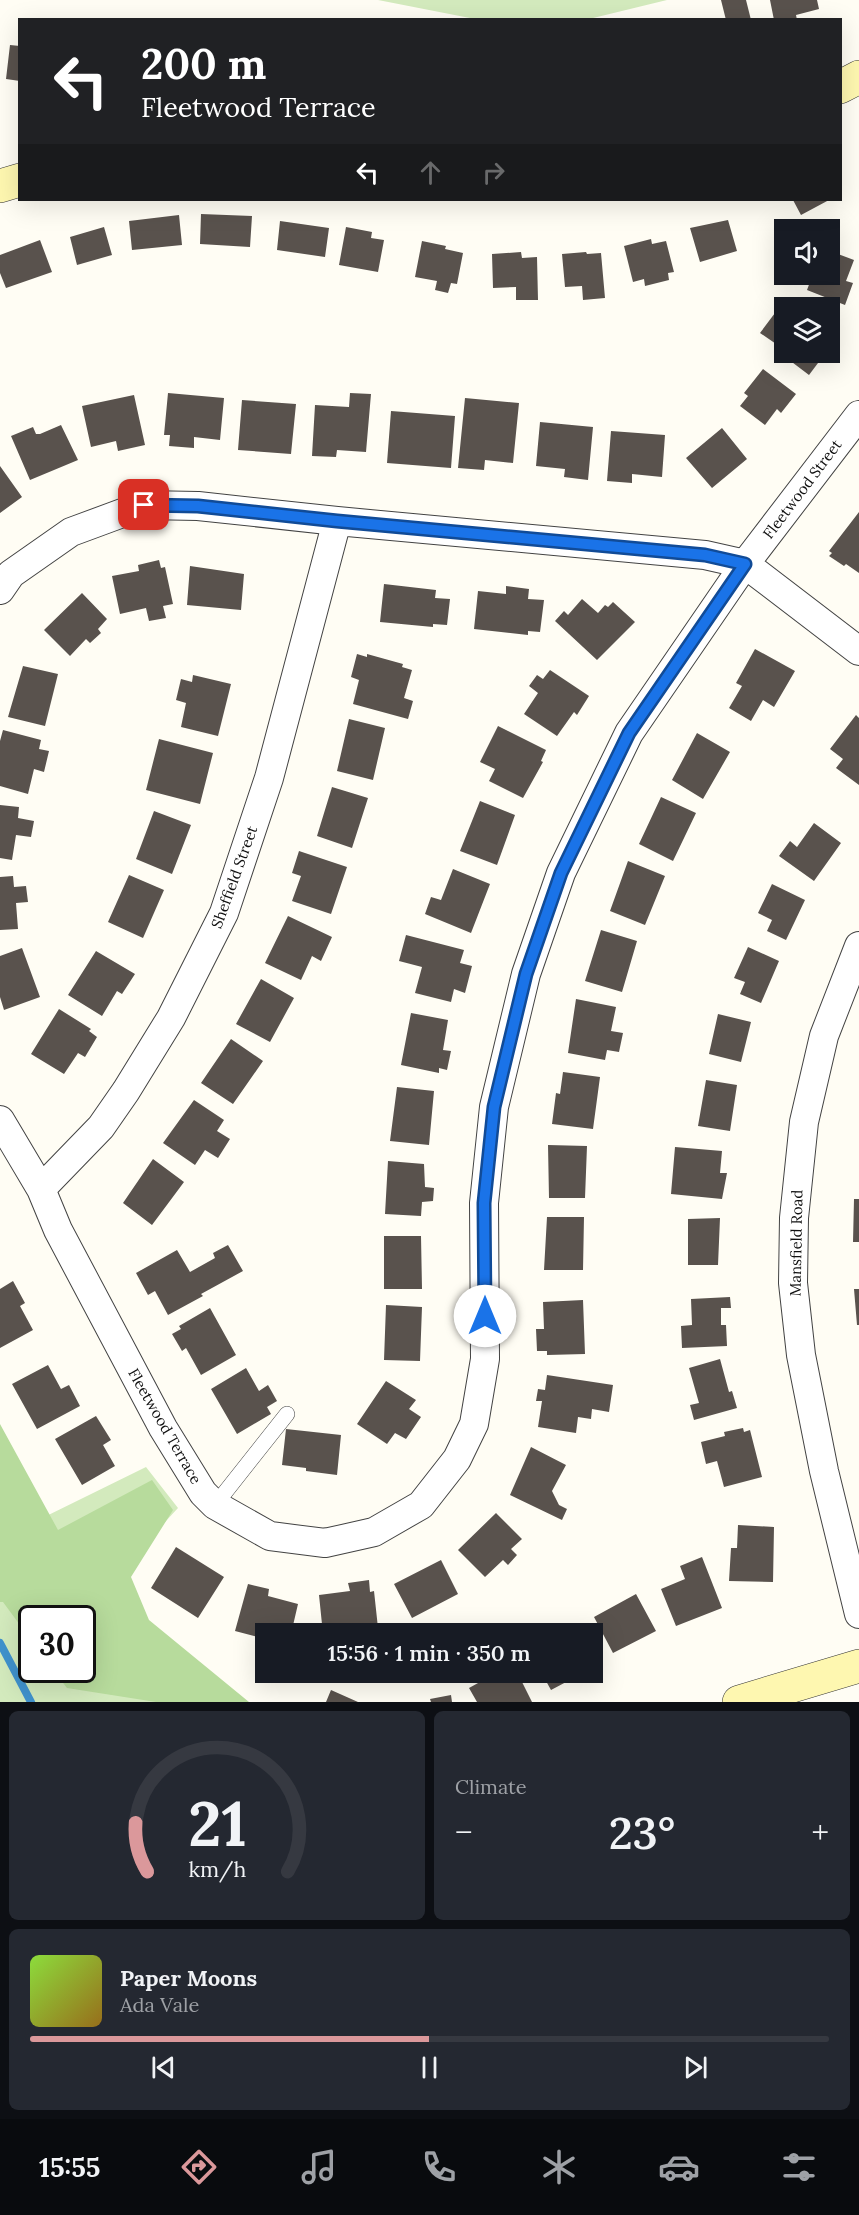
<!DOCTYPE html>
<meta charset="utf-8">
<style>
body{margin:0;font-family:Lora,serif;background:#242831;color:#f1f3f6;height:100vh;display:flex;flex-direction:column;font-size:22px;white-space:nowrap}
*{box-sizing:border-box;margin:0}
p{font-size:20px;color:#9ea1a6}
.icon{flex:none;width:33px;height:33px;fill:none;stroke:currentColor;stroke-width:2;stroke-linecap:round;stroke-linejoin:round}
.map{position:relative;height:1702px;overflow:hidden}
.drawer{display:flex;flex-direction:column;gap:9px;padding:9px;background:#0d0f14;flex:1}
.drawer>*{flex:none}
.guide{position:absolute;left:18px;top:18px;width:824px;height:183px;border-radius:0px;box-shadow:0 6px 24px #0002;background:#202124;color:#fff;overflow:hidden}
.fabs{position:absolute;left:774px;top:219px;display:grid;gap:12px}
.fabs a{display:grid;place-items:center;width:66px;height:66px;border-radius:0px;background:#171b24;box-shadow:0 6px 24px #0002;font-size:30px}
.speed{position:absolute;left:18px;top:1605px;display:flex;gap:12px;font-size:30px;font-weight:700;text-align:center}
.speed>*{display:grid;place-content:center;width:78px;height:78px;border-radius:50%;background:#171b24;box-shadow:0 6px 24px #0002;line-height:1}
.speed .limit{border:3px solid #111;border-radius:9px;background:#fff;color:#111}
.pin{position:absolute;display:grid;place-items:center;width:51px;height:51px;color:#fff;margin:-26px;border-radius:12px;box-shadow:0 3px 9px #0006}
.me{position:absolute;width:66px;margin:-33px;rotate:0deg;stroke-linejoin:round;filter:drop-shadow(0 0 4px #0008)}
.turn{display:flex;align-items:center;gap:21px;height:126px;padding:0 24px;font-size:27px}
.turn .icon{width:78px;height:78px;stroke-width:2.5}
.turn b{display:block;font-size:42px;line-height:51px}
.lanes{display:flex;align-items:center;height:57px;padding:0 24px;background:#0003;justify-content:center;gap:30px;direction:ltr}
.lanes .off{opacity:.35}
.big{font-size:45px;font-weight:600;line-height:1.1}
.drawer .tile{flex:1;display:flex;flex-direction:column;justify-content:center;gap:9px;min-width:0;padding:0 21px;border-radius:9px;background:#242831}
.drawer .dial{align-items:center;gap:0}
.dial svg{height:156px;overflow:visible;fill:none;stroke:#363941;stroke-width:7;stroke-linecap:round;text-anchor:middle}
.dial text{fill:#f1f3f6;stroke:none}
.song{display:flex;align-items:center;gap:18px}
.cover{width:72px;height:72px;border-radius:9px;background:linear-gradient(135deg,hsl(90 70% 55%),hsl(40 70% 35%))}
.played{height:6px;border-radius:3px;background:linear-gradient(90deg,#db989b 50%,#363941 50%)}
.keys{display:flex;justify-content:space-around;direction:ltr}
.heat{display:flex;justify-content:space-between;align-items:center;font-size:33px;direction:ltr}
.drawer .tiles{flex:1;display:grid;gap:9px;grid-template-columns:1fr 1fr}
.tile:last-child{grid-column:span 2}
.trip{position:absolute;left:255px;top:1623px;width:348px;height:60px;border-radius:0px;background:#171b24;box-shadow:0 6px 24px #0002;font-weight:600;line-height:60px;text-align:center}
.menu{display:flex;height:96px;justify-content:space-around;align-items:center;background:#090b0e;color:#9ea1a6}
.menu .icon{width:42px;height:42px}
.menu .selected{color:#db989b}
.menu b{font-size:27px;color:#f1f3f6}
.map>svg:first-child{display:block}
.green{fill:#d3eabd}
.forest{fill:#b7db9c}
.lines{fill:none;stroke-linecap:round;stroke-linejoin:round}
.stream{stroke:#4092cd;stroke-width:8}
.building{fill:#59524d}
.lane-casing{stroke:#434343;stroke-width:16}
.street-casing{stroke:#434343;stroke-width:30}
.secondary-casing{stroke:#323232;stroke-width:34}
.lane{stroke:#fff;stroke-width:15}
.street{stroke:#fff;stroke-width:28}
.secondary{stroke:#fef7b0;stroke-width:33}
.route-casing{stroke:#114b97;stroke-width:15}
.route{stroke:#1a73e8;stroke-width:10}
.labels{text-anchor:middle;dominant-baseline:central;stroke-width:6;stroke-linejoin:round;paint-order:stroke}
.street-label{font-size:15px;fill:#101010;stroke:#fff}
</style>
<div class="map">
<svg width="859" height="1702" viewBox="0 0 859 1702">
<rect width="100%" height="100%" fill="#fffdf4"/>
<path class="green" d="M378,0H667L589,19L502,20L475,19Z
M146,1467L178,1508L76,1618H32V1670H82L181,1702H0V1482L24,1527Z"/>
<path class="forest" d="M0,1424L58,1530L152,1480L173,1510L131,1577L149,1620L249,1702H156L67,1688L53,1670H82V1618H32L31,1640L3,1602H0Z"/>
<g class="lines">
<path class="stream" d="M0,1643L31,1702"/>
</g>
<path class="building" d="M721,0H746L751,20H726Z
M770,0H817L819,9L796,15L797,20H774Z
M10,45L20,46V81L6,79Z
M793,200H829L801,215Z
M201,214L252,216L250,247L200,244Z
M179,215L182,245L132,250L129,221Z
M728,220L737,251L700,262L690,228Z
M280,221L329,228L325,257L277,250Z
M104,227L112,255L77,265L70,237Z
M346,227L372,232L371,238L384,240L378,272L339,265Z
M651,239L652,244L666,241L674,272L668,273L669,280L645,286L644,279L633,282L624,246Z
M40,240L52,272L6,288L0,273V255Z
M422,241L446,246L445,249L463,253L457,284L451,283L448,293L435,290L437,281L415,277Z
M830,251L854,260L846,281L853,283L845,305L807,290L813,274H830Z
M521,252L522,258L537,257L538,300H516V287L493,288L492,254Z
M586,252L587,254L601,253L605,298L583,300L582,286L565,287L562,254Z
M784,301L792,308H784V352H821L824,355L809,375L776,350L779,346L760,333Z
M763,369L796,394L781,413L777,409L765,425L740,406L748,396L744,393Z
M168,393L224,398L220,440L194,437V448L169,446L170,435H164Z
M350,393L371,394L366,452L337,450L336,457L312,456L315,405L349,407Z
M134,395L145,445L118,451L116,441L91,447L82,406Z
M465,398L519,403L513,463L485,460L484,470L458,468Z
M242,400L296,404L291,454L238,450Z
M391,411L455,416L451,468L387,463Z
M540,422L593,427L588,480L564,477L565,469L536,466Z
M61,425L78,460L30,480L11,436L33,427L36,434H40Z
M722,428L747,459L712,488L686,458Z
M611,431L665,435L662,477L632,474V483L607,481Z
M0,466L22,497L0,513Z
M859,512V573L846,564L844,566L829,556L832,553L829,551Z
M159,560L161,568L165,567L173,604L163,606L166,618L149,621L146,608L120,614L112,576L139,571L138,565Z
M190,566L244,574L241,610L187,605Z
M384,584L436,590L435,598L450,599L447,625L433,624V627L380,622Z
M506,586L529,589L528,599L544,600L540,632L528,631V635L474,629L478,591L506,594Z
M82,593L107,619L98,629L101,633L90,643L86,639L70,656L44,630Z
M582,599L598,613L605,605L608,607L613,602L635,622L597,660L555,621L564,611L568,615Z
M755,649L795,671L774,707L763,700L751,721L729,708L742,686L736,683Z
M357,654L367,657V654L403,664L402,667L412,670L404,698L413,701L408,719L353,704L359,680L351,677Z
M23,666L58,674L45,726L8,717Z
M550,670L589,696L577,715L574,712L557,736L524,714L538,693L529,686L537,675L543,679Z
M193,675L231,684L218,736L181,727L186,703L176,700L181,679L192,682Z
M856,715L859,718V785L836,768L843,759L830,749Z
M349,719L385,728L373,780L337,771Z
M498,726L546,750L541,761L543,762L523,798L489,781L495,769L480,762Z
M3,730L41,740L39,749L49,751L44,772L34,769L28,794L0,786V741Z
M697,733L730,752L703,799L672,780Z
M159,739L213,753L200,804L146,790Z
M332,787L368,798L352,848L317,836Z
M661,797L696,813L673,861L639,844Z
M480,801L515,815L497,865L460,851Z
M0,805L19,807L18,818L34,821L31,837L16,835L12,860L0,858Z
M154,811L191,825L172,874L136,859Z
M814,823L841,843L814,881L779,856L790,841L797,847Z
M299,851L347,867L331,914L292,901L301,876L292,873Z
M628,861L665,876L645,925L610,911Z
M453,869L490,884L471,933L425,914L431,897L441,900Z
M129,875L164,890L143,938L108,922Z
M13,876L14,887L26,886L28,902L16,903L18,929L0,930V877Z
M772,884L805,900L786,940L767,931L772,920L758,913Z
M288,916L332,937L321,961L312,956L301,980L265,963Z
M601,930L637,941L622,992L585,981Z
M406,935L464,950L460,963L472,966L465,993L454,989L451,1002L415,993L422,967L399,961Z
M748,947L779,961L761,1003L740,994L745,982L734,978Z
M22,948L40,997L4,1010L0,997V956Z
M96,951L135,974L122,994L117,991L102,1016L68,995Z
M261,979L294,998L270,1042L236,1024Z
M576,999L616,1007L611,1031L623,1033L619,1052L607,1050L605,1060L568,1053Z
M59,1009L91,1029L89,1031L97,1037L85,1057L78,1053L64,1074L31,1054Z
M411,1013L448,1020L443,1050L451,1051L447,1070L439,1068V1073L401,1065Z
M718,1014L751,1022L741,1062L709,1054Z
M231,1039L263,1061L233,1104L201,1083Z
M563,1072L600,1077L593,1129L552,1124L556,1093L560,1094Z
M706,1080L737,1085L730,1131L698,1126Z
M397,1087L434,1091L429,1145L390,1141Z
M194,1100L224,1120L217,1131L230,1139L218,1158L205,1150L195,1165L163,1143Z
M548,1145L587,1146L585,1198H549Z
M675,1147L722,1151L720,1173H727L722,1199L671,1194Z
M153,1159L184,1182L152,1225L123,1203Z
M388,1161L424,1164L425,1187L434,1188L433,1201L422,1202L421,1216L385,1214Z
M854,1199H859V1242H853Z
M547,1217H584L583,1270H544Z
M720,1218L718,1265H688V1219Z
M384,1236H421L422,1289H384Z
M228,1245L243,1271L201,1294L203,1296L168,1315L155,1291L148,1295L136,1273L177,1250L190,1272L215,1258L213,1253Z
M13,1281L25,1303L20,1306L33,1330L0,1348V1289Z
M854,1289H859V1325H857Z
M730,1297L731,1308H721V1325H726L727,1346L682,1348L681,1326L692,1325L691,1299Z
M583,1300L585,1354L547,1355V1351H537L536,1329H544L543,1302Z
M386,1305L422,1307L420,1361L384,1360Z
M210,1308L236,1355L201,1375L186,1348L182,1351L172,1334L181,1329L179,1326Z
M720,1359L729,1392L732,1391L737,1408L694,1420L690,1405L699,1403L689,1368Z
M48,1365L61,1389L69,1385L80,1406L37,1429L12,1384Z
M246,1368L259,1391L268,1385L277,1401L267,1407L271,1414L237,1434L211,1389Z
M547,1375L613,1385L609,1412L592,1409L591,1419L578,1417L576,1433L538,1427L542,1401H536L538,1389L545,1390Z
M386,1381L416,1400L409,1409L421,1417L406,1439L395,1433L387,1444L357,1424Z
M96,1416L111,1440L103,1445L115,1466L82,1485L55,1439Z
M743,1428L744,1432L750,1430L762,1477L724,1487L717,1461L706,1464L701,1442L725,1436L724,1432Z
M286,1429L341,1435L337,1475L306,1471V1468L282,1465Z
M531,1447L566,1465L552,1491L559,1505L567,1509L562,1520L510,1495Z
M496,1513L522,1539L511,1549L517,1555L508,1565L503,1560L485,1577L458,1550Z
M738,1525L774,1527L773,1582L729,1581L731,1548H737Z
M176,1547L224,1577L198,1618L151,1588Z
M702,1557L722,1608L676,1626L661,1589L685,1579L680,1566Z
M441,1560L458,1594L412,1618L394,1584Z
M369,1580L370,1592L374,1591L378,1628L323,1634L319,1595L350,1591L348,1583Z
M248,1584L269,1589L268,1596L298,1604L291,1634H266V1639L235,1631Z
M636,1594L656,1631L613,1653L594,1617Z
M498,1672H517L532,1702H477L469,1688Z
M541,1672H585L551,1690Z
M331,1690L358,1702H326Z
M451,1695L452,1702H431L430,1699Z"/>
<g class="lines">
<g class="lane-casing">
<path id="lane" d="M215,1505L287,1414"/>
</g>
<g class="street-casing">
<path id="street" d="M0,590L11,574L71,532L144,505L198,506L337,521L705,555L745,564L859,651
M859,946L824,1036L804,1122L794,1218L793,1283L801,1355L824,1471L859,1614
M0,1120L41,1189L58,1230L163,1428L203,1493L215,1505L270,1536L325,1543L374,1532L421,1505L457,1459L474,1424L485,1359L484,1203L494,1107L526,974L561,873L629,733L745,564L859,415
M41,1189L101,1127L126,1091L171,1018L224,913L269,778L337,521"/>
</g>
<g class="secondary-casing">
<path id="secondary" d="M840,87L859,77
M0,186L20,180
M739,1702L859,1666"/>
</g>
<use href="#lane" class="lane"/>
<use href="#street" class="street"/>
<use href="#secondary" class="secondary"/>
</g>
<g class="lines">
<g class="route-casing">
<path id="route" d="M144,505L198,506L337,521L705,555L745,564L629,733L561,873L526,974L494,1107L484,1203L485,1316"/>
</g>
<use href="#route" class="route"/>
</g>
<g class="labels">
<g class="street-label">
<text transform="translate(802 489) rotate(-53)">Fleetwood Street</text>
<text transform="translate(234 877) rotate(-70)">Sheffield Street</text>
<text transform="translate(796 1243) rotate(-89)">Mansfield Road</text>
<text transform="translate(165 1426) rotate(60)">Fleetwood Terrace</text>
</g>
</g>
</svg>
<div class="fabs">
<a><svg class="icon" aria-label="sound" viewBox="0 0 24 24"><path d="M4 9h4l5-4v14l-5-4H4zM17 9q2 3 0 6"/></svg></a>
<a><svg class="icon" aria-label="layers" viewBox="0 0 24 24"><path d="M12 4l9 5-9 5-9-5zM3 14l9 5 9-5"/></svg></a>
</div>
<div class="speed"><div class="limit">30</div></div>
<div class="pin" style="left:144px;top:505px;background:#d93025"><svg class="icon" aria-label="arrive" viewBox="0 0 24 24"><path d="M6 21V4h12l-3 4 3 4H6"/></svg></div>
<svg class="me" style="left:485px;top:1316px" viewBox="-20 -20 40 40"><circle r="19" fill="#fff"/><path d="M0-13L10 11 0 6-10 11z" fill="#1a73e8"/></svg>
<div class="trip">15:56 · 1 min · 350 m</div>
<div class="guide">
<div class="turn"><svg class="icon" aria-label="left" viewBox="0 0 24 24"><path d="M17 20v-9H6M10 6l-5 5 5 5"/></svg><div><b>200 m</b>Fleetwood Terrace</div></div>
<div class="lanes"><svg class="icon" aria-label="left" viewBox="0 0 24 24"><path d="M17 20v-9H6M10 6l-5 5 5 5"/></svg><svg class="icon off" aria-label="ahead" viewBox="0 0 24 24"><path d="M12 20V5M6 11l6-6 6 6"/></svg><svg class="icon off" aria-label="right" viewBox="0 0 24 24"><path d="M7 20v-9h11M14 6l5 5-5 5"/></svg></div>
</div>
</div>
<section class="drawer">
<div class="tiles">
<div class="tile dial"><svg viewBox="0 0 100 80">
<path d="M14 69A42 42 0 1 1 86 69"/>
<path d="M14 69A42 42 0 0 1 8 44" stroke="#db989b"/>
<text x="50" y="56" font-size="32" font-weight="700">21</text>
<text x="50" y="72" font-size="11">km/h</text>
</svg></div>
<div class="tile"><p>Climate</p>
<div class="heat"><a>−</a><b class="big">23°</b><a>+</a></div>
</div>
<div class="tile">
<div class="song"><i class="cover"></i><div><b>Paper Moons</b><p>Ada Vale</p></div></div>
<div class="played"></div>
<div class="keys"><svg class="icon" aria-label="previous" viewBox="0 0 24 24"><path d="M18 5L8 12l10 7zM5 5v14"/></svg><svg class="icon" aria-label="pause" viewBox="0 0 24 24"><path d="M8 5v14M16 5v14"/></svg><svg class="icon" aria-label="next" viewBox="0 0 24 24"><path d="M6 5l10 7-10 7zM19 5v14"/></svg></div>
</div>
</div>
</section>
<nav class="menu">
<b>15:55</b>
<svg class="icon selected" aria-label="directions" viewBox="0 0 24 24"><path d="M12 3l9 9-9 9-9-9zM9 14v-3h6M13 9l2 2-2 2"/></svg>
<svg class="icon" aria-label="music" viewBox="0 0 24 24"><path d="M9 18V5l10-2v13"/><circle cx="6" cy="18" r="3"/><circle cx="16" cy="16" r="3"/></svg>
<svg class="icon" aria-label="phone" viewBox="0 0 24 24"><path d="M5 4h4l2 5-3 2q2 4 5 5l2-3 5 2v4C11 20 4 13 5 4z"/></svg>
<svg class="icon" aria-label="climate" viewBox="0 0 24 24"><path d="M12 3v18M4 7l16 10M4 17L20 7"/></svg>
<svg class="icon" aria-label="car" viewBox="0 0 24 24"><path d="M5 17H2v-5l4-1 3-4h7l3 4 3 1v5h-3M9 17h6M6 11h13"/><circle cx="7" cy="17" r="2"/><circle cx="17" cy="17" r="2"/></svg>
<svg class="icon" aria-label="filters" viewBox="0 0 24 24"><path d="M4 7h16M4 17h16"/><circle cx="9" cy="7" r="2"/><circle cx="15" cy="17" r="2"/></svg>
</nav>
